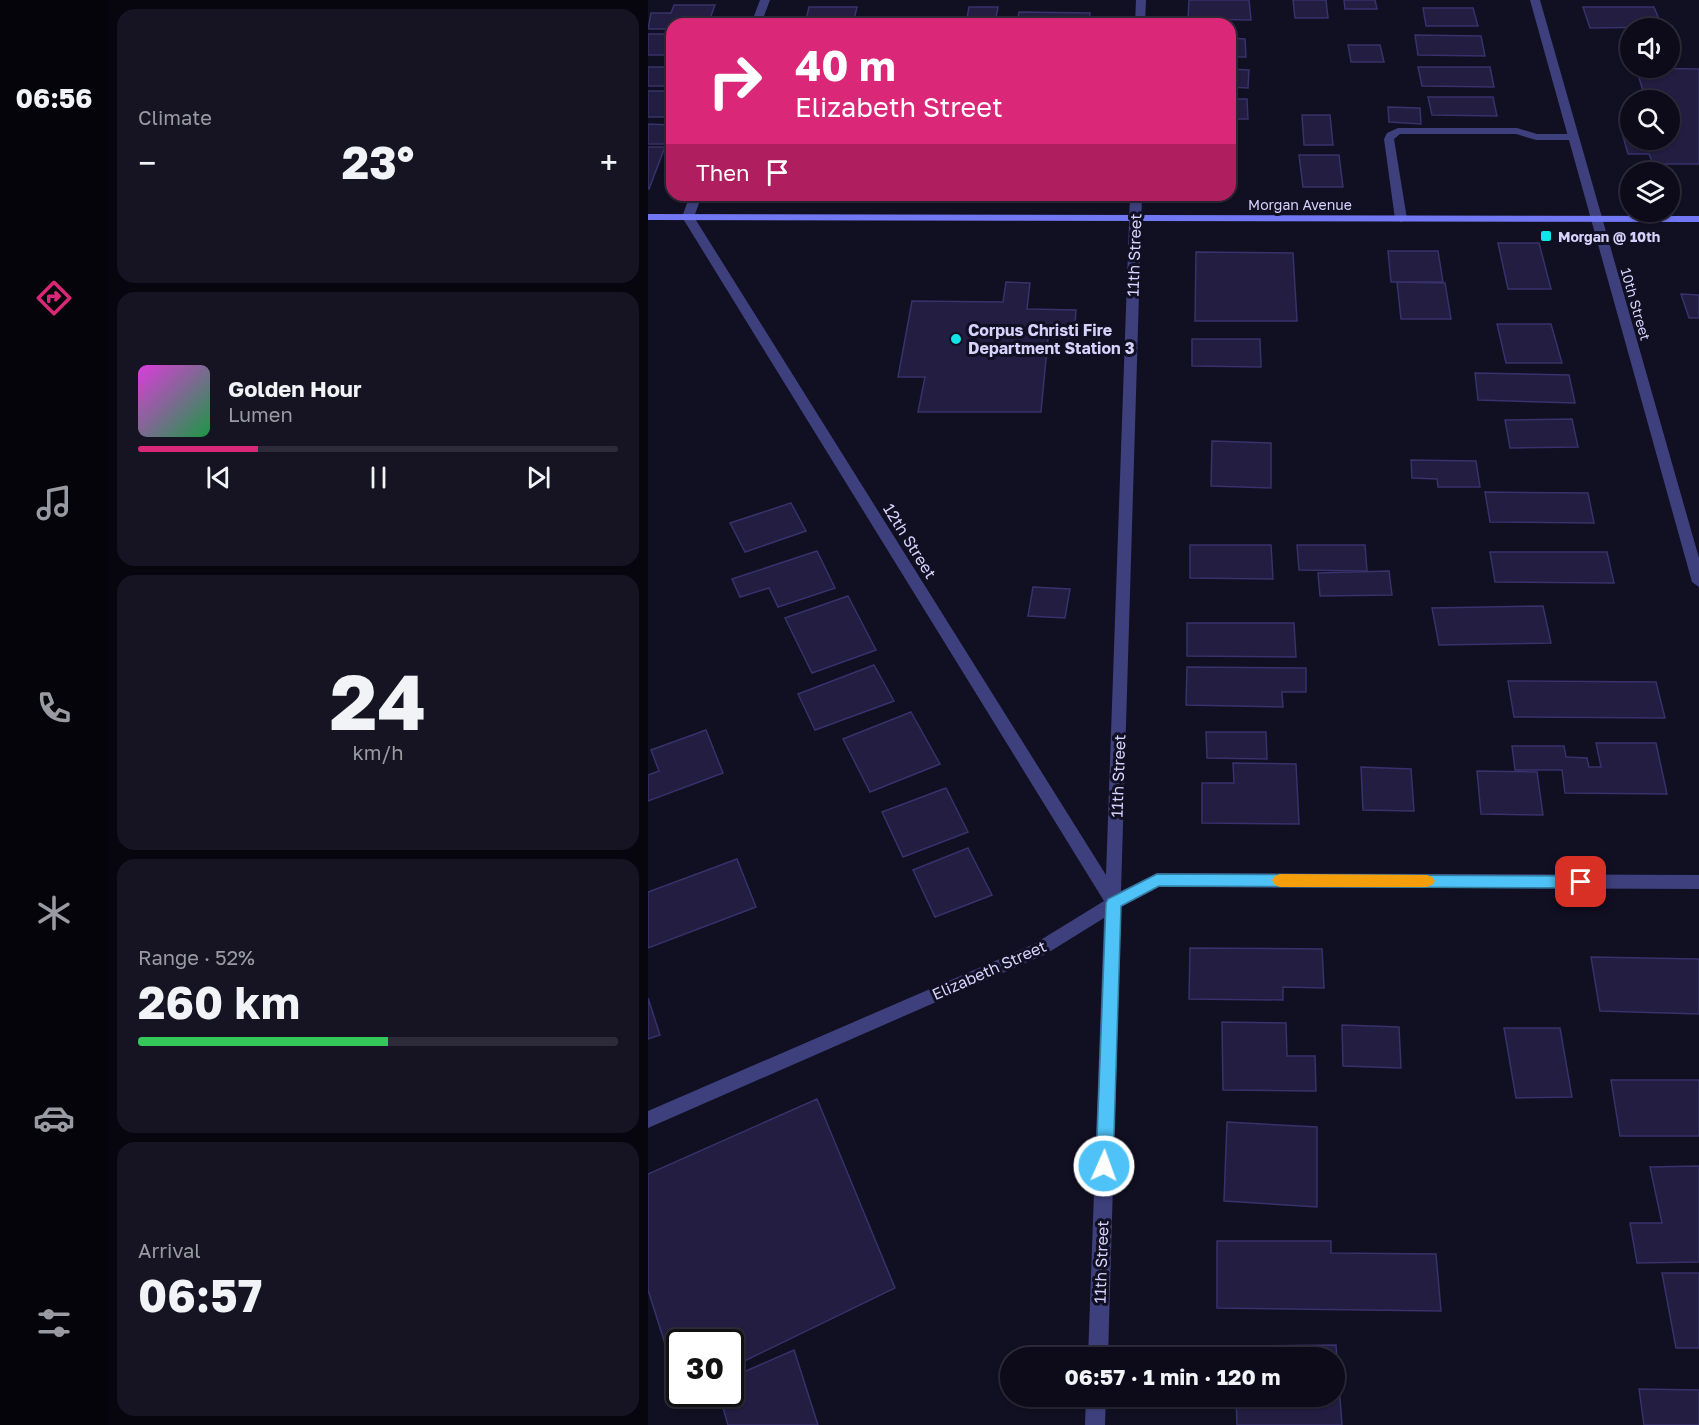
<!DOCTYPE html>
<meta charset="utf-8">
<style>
body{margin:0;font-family:"Golos Text",sans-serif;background:#161423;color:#f1f3f6;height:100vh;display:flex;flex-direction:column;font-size:22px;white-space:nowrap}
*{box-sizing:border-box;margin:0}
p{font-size:20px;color:#9a9ba2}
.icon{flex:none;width:33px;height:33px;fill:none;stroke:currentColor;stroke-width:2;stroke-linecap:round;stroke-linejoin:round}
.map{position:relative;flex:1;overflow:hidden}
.drawer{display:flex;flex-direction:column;gap:9px;padding:9px;background:#07060e;width:540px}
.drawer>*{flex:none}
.guide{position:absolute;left:18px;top:18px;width:570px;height:183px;border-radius:18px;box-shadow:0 2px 4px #0004,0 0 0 2px #2d2b39;background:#db2777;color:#fff;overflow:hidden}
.controls{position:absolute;left:972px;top:18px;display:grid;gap:12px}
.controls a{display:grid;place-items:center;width:60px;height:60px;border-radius:50%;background:#0d0b1a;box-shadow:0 2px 4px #0004,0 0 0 2px #2d2b39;font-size:30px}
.speed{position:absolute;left:18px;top:1329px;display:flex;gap:12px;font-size:30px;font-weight:700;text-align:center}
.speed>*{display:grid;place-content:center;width:78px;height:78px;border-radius:50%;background:#0d0b1a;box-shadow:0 2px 4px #0004,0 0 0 2px #2d2b39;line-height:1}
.speed .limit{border:3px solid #111;border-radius:9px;background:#fff;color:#111}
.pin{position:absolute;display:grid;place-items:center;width:51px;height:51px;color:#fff;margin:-26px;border-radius:12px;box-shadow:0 3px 9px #0006}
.me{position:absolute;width:66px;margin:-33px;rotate:2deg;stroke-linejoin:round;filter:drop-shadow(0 0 4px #0008)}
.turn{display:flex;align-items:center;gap:21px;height:126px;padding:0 30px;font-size:27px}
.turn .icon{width:78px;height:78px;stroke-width:2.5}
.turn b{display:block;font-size:42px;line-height:51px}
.then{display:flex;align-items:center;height:57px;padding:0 30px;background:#0003;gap:12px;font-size:22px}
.big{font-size:45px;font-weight:700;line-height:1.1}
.drawer .card{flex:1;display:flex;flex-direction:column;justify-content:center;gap:9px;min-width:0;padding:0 21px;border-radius:18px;background:#161423}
.drawer .dial{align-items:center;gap:0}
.dial b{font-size:78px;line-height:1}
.song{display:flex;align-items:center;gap:18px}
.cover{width:72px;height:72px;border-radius:9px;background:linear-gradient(135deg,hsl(300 70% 55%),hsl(140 70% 35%))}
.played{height:6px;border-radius:3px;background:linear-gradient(90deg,#db2777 25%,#2d2b39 25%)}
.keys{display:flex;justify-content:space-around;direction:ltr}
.heat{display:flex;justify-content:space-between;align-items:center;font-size:33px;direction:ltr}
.charge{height:9px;border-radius:4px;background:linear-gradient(90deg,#34c759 52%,#2d2b39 0)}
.trip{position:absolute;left:352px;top:1347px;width:345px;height:60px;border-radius:30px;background:#0d0b1a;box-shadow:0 2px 4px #0004,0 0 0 2px #2d2b39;font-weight:700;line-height:60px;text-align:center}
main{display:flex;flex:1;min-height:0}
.tab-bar{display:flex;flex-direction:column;width:108px;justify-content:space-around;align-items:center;background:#05040a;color:#9a9ba2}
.tab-bar .icon{width:42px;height:42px}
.tab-bar .on{color:#db2777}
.tab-bar b{font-size:27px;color:#f1f3f6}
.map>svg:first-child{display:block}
.building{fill:#221d41;stroke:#38316b;stroke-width:1.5}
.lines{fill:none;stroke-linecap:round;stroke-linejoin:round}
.lane{fill:#3e407d;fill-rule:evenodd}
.street{fill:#3e407d;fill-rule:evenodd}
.secondary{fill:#7278f4;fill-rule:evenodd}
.route{fill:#4fc3f7;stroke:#337fa1;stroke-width:1.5}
.slow{fill:#f59e0b}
.poi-dot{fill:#12e3e9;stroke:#110f22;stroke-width:2}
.labels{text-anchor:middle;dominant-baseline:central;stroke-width:6;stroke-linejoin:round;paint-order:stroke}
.far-street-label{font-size:14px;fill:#d5d3fc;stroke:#110f22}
.far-poi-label{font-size:14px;font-weight:bold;fill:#d5d3fc;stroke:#110f22;text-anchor:start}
.street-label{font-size:16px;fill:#d5d3fc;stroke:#110f22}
.poi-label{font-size:16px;font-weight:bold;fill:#d5d3fc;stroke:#110f22;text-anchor:start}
</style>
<main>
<nav class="tab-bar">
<b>06:56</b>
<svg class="icon on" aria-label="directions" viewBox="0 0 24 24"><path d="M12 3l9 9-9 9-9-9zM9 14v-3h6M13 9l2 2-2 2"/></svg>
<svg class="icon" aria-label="music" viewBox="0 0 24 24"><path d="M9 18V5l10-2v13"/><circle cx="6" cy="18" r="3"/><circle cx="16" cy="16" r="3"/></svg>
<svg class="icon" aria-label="phone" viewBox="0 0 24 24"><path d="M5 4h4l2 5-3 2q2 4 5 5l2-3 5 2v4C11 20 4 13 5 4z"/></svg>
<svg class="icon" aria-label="climate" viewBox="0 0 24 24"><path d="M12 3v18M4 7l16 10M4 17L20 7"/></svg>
<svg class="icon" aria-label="car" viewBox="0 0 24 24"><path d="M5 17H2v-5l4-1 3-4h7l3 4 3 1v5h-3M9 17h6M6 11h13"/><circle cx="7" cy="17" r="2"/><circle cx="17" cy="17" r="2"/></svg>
<svg class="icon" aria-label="filters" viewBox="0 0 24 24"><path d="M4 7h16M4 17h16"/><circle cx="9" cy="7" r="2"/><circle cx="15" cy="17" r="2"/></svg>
</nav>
<section class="drawer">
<div class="card"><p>Climate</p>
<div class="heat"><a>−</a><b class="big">23°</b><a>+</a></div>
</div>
<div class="card">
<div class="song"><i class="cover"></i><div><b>Golden Hour</b><p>Lumen</p></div></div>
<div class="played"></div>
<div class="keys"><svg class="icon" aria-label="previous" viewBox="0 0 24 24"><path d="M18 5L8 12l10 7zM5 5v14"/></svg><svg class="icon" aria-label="pause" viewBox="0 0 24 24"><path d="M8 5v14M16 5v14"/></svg><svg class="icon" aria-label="next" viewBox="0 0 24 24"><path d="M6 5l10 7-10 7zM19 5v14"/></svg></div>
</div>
<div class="card dial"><b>24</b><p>km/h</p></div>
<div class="card"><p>Range · 52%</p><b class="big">260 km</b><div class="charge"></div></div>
<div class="card"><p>Arrival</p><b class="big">06:57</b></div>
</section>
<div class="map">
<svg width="1051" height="1425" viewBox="0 0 1051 1425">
<rect width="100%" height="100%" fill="#110f22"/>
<path class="building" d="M541,0H601L603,20L540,19Z
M645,0H678L680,18H647Z
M696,0H727L729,9H697Z
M26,5H67L60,24H24V29H0L3,13H23Z
M161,7H209L205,24H157Z
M321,7H350L347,23H318Z
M935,7H1006L1014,27L942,28Z
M775,8H825L830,26H778Z
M371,12L442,13L441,24H369Z
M0,34H24V55H0Z
M767,35L833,36L837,56L770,55Z
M582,38L597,39L598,57H582Z
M700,45H732L736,62H703Z
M0,67H24V86H0Z
M770,67H842L846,87L774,86Z
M988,68L1051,69V164H1005L1001,154H980L973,129H982V140H1022V100H992L990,94H996Z
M582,69L601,70L600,88L582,87Z
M0,91H24V117H0Z
M780,97H845L849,116L784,115Z
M582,99H599L600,119H582Z
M740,107L772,108L773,124L741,122Z
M654,115H682L685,145H656Z
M0,124L23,125L16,144H0Z
M0,147H17L1,189H0Z
M651,155H691L695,187H655Z
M850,243H891L903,289H860Z
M740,251H790L795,282H743Z
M548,252L645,253L649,321H547Z
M358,282L382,283L379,309L428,310L426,338H400L393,412H270L277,377H250L264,301L355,302Z
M749,282L797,283L803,319H753Z
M1033,294L1051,295V318H1041Z
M849,324H903L914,363H858Z
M544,339H612L613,367L544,366Z
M827,373L921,375L927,403L830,400Z
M924,419L930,447L862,448L857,420Z
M564,441L623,443V488L563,486Z
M763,460L828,461L832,487H790L789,479L764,478Z
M837,492L940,493L946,523L842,522Z
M143,503L158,531L97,552L82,523Z
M542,545H623L625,579L542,578Z
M649,545H717L719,571L651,570Z
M169,551L187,588L130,607L121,588L92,597L84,579Z
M842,552H959L966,583L847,582Z
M741,571L744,595L672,596L670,573Z
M385,587L422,589L417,618L380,616Z
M200,596L228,650L164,673L137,618Z
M895,606L903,643L791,645L784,608Z
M539,623H646L648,657L539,656Z
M226,665L246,701L167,730L150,694Z
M539,667L658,668V692H634L635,707L538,705Z
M860,681L1008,682L1017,718L866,717Z
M263,712L292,764L222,792L195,739Z
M58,730L75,773L0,801V775L11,771L3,750Z
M558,732H618L619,759L559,758Z
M948,743H1008L1019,794L917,793L914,770H867L864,746H916L918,757L939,758L941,767H953Z
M585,763L648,764L651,824L554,823V783H586Z
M713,767L763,769L766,811L715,810Z
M829,771L889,772L895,815L833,814Z
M298,788L320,832L255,857L234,812Z
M320,848L344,895L287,917L265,870Z
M89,859L108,907L0,948V892Z
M542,948L674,949L676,988L635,987V1000L541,999Z
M943,957L1051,959V1014L952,1011Z
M0,998L12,1035L0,1039Z
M574,1022L638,1023L639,1056H667L668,1091L575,1090Z
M694,1025L751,1027L753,1068L695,1066Z
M856,1028H912L924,1097L868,1098Z
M963,1080H1051V1136H972Z
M169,1099L247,1288L82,1368V1342H32V1391L0,1290V1174Z
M579,1122L669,1127V1207L576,1201Z
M1051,1166V1262L989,1263L982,1223H1014L1002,1167Z
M569,1241H683V1253L788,1254L793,1311L569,1308Z
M1014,1273H1051V1348H1028Z
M688,1345L694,1425H589L588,1396H687V1358H587L586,1346Z
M146,1350L170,1425H80L71,1394H82V1378Z
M991,1389L1051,1390V1425H996Z"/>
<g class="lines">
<path class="lane" d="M750,128H869L889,134H925L930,137L925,140H888L868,134H752L746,139L759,219L753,222L747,219L736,139L739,133Z"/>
<path class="street" d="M112,0H122L113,24H103Z
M488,0H498L497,24H487Z
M882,0H892L1051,558V587L1044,582Z
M42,195H54L46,217L458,875L482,195H494L473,891L509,873L1051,875V889L511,887L473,907L460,1358H440L456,918L398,954L0,1128V1111L386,944L456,901L34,217Z
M438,1396H458L457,1425H437Z"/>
<path class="secondary" d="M0,214L1051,216V222L0,220Z"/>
</g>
<path class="route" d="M509,874L933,876L938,877L941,882L938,886L933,888L511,886L473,906L465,1166L462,1172L456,1174L450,1172L448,1166L458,903L460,899Z"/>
<path class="slow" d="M632,874L779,875L784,877L787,881L784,885L779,887H632L627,885L624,880L627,876Z"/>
<g class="poi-dot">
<rect x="892" y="230" width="12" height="12" rx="3"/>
<circle cx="308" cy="339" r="6"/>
</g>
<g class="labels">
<g class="far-street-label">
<text x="652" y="204">Morgan Avenue</text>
<text transform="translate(988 304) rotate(74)">10th Street</text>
</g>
<g class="far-poi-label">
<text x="910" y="236">Morgan @ 10th</text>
</g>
<g class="street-label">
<text transform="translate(486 255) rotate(-88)">11th Street</text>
<text transform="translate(262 541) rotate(58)">12th Street</text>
<text transform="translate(470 776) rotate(-88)">11th Street</text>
<text transform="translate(341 970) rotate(-24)">Elizabeth Street</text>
<text transform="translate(453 1262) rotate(-88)">11th Street</text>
</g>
<g class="poi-label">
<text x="320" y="330">Corpus Christi Fire<tspan x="320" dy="18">Department Station 3</tspan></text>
</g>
</g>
</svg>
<div class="controls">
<a><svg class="icon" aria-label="sound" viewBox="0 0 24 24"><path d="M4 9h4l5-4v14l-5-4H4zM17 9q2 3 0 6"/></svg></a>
<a><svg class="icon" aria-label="search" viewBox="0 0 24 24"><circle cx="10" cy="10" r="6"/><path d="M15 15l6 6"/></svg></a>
<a><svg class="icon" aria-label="layers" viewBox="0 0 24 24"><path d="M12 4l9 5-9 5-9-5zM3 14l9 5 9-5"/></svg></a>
</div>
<div class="speed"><div class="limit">30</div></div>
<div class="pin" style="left:933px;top:882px;background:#d93025"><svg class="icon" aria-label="arrive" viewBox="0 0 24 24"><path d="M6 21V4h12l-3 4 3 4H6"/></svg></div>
<svg class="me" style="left:456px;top:1166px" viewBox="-20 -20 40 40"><circle r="17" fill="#4fc3f7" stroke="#fff" stroke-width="3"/><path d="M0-11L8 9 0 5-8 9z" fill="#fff"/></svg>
<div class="trip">06:57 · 1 min · 120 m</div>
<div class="guide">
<div class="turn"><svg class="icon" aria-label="right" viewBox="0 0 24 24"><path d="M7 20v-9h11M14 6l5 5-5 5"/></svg><div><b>40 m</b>Elizabeth Street</div></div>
<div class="then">Then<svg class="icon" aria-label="arrive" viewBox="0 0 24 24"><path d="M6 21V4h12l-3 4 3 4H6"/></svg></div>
</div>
</div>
</main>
